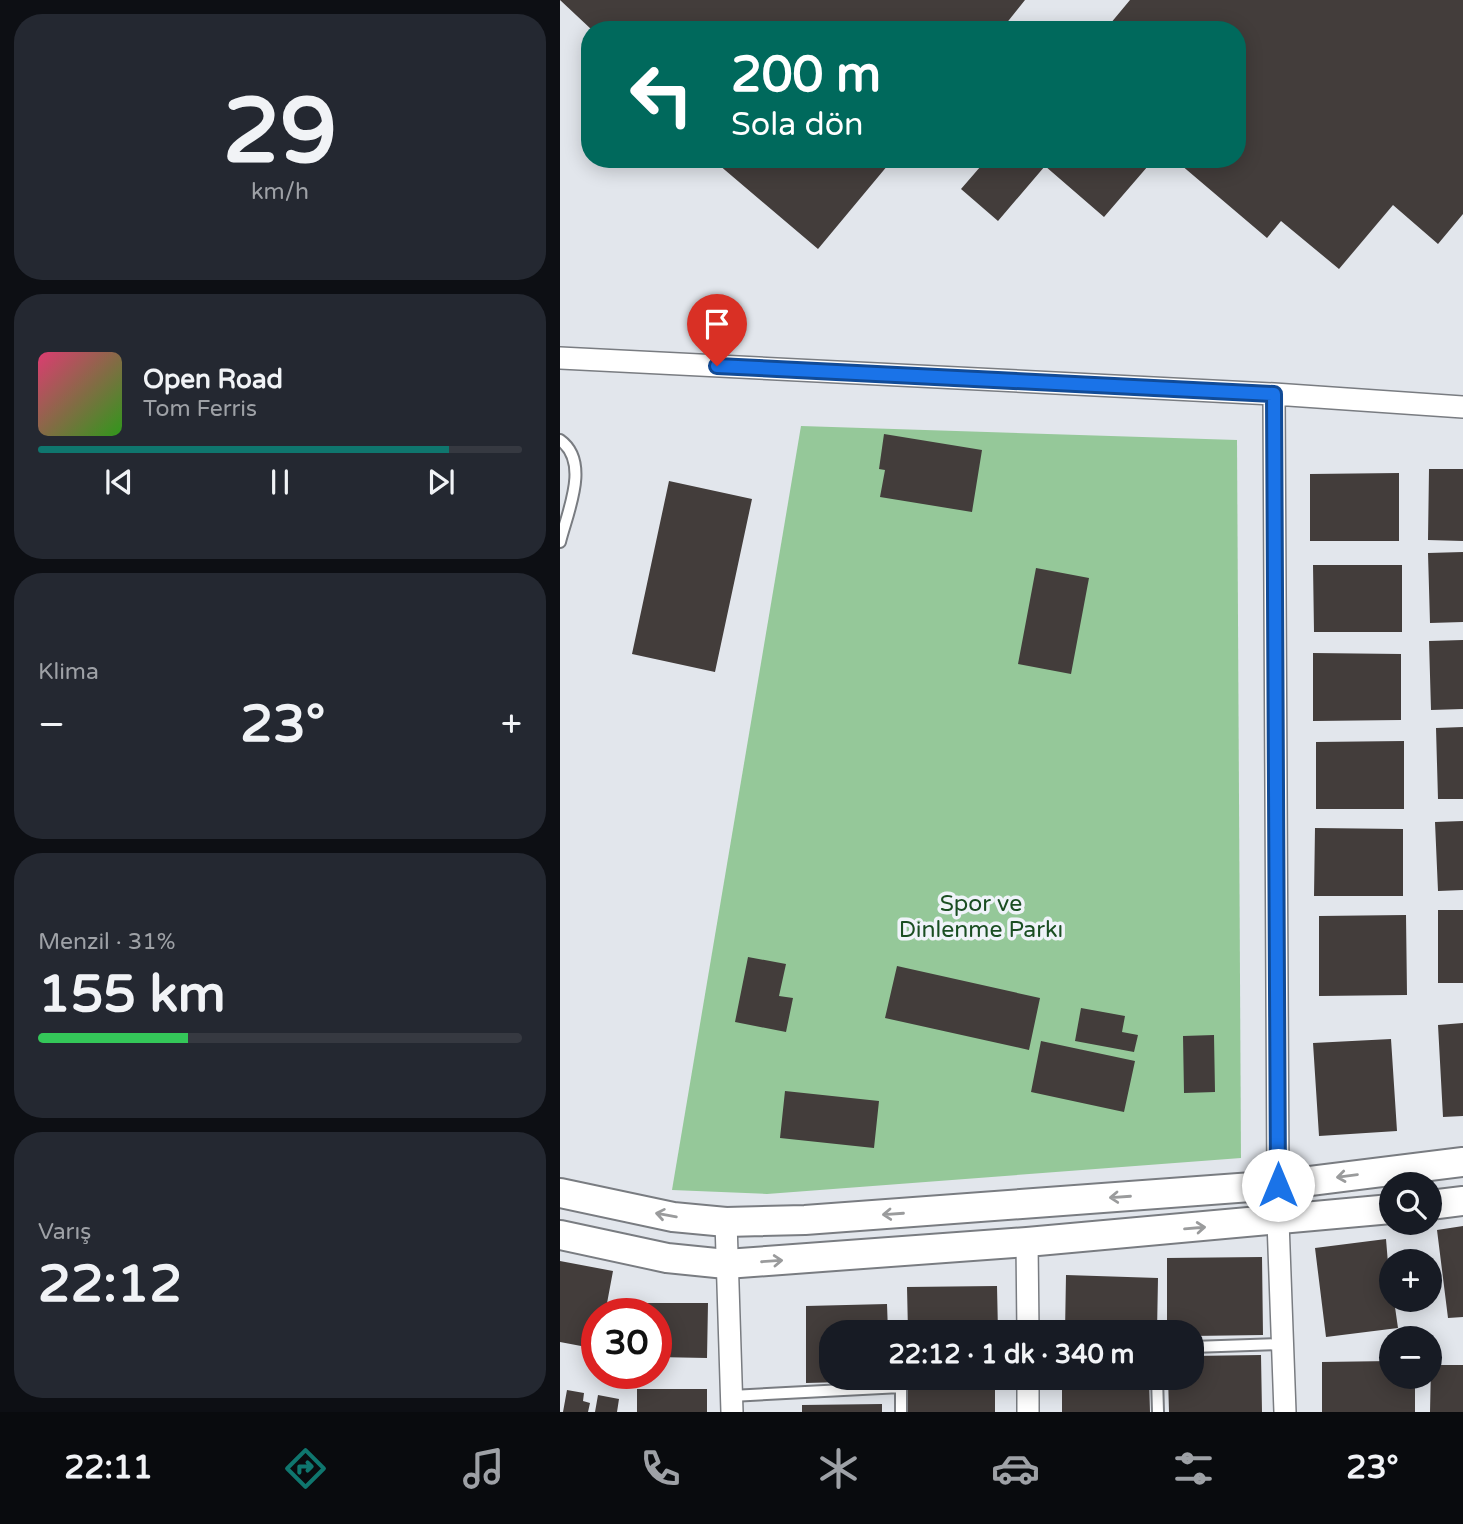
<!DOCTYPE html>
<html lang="tr">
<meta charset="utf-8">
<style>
body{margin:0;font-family:"Varela Round",sans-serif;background:#242831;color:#f1f3f6;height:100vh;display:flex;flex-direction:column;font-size:26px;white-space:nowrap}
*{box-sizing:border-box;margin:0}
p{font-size:23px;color:#9ea1a6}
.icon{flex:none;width:38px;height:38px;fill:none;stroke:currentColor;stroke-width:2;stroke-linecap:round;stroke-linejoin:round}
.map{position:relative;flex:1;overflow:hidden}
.sheet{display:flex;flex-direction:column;gap:14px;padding:14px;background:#0d0f14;width:560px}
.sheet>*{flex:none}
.banner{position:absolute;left:21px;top:21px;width:665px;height:147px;border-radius:28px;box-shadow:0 4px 18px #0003;background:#00695c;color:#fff;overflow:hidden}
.tools{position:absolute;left:819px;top:1172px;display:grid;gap:14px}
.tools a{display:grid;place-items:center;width:63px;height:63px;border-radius:50%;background:#171b24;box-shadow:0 4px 18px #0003;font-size:35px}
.speed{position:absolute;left:21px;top:1298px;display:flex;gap:14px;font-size:35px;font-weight:700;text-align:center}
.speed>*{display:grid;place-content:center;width:91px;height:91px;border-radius:50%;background:#171b24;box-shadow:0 4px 18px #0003;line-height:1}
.speed .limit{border:10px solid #d22;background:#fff;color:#111}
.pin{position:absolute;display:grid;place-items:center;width:60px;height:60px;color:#fff;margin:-72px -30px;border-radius:50% 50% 50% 0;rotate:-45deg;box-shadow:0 0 7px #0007}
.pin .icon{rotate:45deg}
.me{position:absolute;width:77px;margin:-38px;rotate:0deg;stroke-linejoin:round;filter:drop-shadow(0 0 5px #0008)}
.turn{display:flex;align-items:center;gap:24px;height:147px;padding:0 35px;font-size:32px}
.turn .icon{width:91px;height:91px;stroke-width:2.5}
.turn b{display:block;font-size:49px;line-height:60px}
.big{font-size:52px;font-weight:700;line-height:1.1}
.sheet .card{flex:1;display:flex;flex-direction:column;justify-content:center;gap:10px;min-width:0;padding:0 24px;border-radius:28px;background:#242831}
.sheet .dial{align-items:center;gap:0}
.dial b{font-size:91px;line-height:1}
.song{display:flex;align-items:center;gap:21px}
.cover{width:84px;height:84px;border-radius:10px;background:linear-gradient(135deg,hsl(340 70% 55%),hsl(110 70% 35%))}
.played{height:7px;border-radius:4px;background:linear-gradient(90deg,#0f766e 85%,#363941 85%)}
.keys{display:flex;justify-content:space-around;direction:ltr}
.heat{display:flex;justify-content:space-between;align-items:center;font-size:38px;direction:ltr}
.charge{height:10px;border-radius:5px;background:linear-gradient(90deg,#34c759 31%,#363941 0)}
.trip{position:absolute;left:259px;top:1320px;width:385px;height:70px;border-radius:28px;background:#171b24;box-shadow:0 4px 18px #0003;font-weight:700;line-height:70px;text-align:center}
.tabs{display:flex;height:112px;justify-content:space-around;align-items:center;background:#090b0e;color:#9ea1a6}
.tabs .icon{width:49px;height:49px}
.tabs .on{color:#0f766e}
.tabs b{font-size:32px;color:#f1f3f6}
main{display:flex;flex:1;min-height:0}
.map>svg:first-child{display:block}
.green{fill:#95c899}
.building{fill:#433d3b}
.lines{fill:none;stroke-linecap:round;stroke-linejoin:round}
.lane-casing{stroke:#797c81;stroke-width:14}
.street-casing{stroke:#797c81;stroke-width:24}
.secondary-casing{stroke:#797c81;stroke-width:32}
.lane{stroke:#fff;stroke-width:10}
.street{stroke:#fff;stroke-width:21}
.secondary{stroke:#fff;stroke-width:28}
.oneway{stroke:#9a9b9c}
.route-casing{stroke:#114b97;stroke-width:18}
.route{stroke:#1a73e8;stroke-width:12}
.labels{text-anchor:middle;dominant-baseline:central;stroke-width:7;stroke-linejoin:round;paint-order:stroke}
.park-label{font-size:23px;fill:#1a4e22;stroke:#eff3f9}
</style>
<main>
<section class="sheet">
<div class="card dial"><b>29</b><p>km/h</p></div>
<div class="card">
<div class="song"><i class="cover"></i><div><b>Open Road</b><p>Tom Ferris</p></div></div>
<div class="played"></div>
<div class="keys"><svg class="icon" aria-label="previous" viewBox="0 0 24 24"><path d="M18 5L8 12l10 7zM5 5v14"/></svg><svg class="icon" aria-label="pause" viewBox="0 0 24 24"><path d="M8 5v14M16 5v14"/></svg><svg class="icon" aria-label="next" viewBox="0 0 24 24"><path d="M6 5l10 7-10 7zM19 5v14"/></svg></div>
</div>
<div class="card"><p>Klima</p>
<div class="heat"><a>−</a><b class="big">23°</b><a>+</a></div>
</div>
<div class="card"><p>Menzil · 31%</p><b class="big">155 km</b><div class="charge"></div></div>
<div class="card"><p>Varış</p><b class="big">22:12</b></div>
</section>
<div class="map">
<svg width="903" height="1412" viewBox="0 0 903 1412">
<rect width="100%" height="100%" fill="#e2e6ec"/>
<path class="green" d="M241,426L677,440L681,1158L207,1194L112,1190Z"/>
<path class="building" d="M0,0H465L441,30H32Z
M570,0H903V214L878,244L833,205L779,269L721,221L707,238L614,159H677V30H545Z
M152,159H333L258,249Z
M427,159H580L588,166L544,217L485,166L438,221L401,189Z
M324,434L422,450L412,512L320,497L325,470L319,469Z
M869,469H903V541L868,540Z
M839,473V541H750V474Z
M109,481L192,499L155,672L72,654Z
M903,552V622L870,623L868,553Z
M753,565H842V632H754Z
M476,568L529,578L511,674L458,664Z
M903,640V709L871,710L869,641Z
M753,653L841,654V720L753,721Z
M903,727V799H878L876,728Z
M844,741V809H756V742Z
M903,821V890L878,891L875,822Z
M755,828L843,829V896H754Z
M878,910H903V983H878Z
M846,915L847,995L759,996V916Z
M188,957L226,964L219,996L233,998L226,1032L175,1022Z
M337,966L480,998L469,1050L325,1018Z
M521,1008L565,1016L562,1032L578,1035L574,1052L515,1041Z
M903,1023V1116L883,1117L878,1025Z
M654,1035L655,1092L624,1093L623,1036Z
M831,1039L837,1131L759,1136L753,1043Z
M481,1041L575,1061L564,1112L471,1092Z
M225,1091L319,1101L314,1148L220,1138Z
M903,1226V1317L888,1318L877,1230Z
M826,1239L831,1300H834L838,1328L766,1337L755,1248Z
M702,1257L703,1335L632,1336V1332H607V1258Z
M0,1261L53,1271L45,1314H37V1349L0,1342Z
M506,1275L598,1278L597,1332H505Z
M437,1286L438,1332H348L347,1287Z
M78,1303H148L147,1358L96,1357V1314H78Z
M327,1304L328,1332H271V1377H282V1382L246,1383V1306Z
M701,1355L702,1412H609L608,1377H632V1356Z
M831,1361V1377H855V1412H762V1362Z
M871,1365H903V1412H870Z
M502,1377H589L590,1412H502Z
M435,1381V1412H348V1382Z
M77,1389H147V1412H77Z
M7,1390L24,1393L23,1401L30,1403L28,1412H3Z
M38,1395L59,1399L57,1412H35Z
M322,1404V1412H242V1405Z"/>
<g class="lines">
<g class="lane-casing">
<path id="lane" d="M0,440C31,462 7,513 0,542
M632,1347L723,1344
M341,1377V1412
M597,1377L598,1412
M171,1396L341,1387"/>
</g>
<g class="street-casing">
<path id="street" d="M0,358L714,394L903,407
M714,394L718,1185
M718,1221L725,1412
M166,1222L172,1412
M467,1242L468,1332
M468,1377V1412"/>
</g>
<g class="secondary-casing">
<path id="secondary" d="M0,1193L113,1217L166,1222L245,1220L718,1185L903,1162
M870,1205L903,1201
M0,1235L107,1258L166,1264L467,1242L831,1209"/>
</g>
<use href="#lane" class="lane"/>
<use href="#street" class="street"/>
<use href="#secondary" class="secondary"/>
</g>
<defs><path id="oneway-shaft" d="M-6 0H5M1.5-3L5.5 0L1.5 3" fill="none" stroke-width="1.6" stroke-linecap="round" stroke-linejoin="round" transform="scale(1.75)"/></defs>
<g class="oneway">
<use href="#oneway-shaft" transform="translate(787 1176) rotate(173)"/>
<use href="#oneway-shaft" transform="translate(560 1197) rotate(176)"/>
<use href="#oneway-shaft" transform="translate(333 1214) rotate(176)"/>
<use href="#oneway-shaft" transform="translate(106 1215) rotate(-170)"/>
<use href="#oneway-shaft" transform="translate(635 1228) rotate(-5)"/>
<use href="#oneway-shaft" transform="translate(212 1261) rotate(-4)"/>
</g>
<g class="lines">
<g class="route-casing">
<path id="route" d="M157,366L714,394L718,1185"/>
</g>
<use href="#route" class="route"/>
</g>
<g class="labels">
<g class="park-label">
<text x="421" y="904">Spor ve<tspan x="421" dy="26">Dinlenme Parkı</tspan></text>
</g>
</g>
</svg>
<div class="tools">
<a><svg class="icon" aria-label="search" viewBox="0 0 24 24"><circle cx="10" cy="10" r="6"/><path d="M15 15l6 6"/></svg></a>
<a>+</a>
<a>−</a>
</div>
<div class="speed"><div class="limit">30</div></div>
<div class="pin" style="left:157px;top:366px;background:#d93025"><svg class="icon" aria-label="arrive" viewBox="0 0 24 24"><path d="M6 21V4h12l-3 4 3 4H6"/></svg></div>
<svg class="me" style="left:718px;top:1185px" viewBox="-20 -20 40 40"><circle r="19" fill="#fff"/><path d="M0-13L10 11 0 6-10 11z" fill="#1a73e8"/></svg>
<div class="trip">22:12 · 1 dk · 340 m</div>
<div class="banner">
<div class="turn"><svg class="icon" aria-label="left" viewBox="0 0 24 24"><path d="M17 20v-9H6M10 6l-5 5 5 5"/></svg><div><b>200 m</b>Sola dön</div></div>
</div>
</div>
</main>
<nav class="tabs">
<b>22:11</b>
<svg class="icon on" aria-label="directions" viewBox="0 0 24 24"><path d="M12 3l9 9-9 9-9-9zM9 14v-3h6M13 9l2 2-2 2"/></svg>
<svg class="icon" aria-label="music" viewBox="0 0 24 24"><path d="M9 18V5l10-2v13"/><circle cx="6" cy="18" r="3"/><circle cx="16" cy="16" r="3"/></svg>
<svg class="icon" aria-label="phone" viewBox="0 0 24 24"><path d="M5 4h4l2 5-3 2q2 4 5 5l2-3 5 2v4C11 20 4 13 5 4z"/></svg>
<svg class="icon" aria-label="climate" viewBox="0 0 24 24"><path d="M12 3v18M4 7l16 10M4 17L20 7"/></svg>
<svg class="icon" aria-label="car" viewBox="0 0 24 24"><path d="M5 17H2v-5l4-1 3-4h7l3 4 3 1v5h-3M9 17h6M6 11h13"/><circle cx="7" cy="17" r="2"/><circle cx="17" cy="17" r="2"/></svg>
<svg class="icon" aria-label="filters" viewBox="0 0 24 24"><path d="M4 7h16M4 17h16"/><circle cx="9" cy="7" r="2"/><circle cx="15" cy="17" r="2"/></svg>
<b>23°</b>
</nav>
